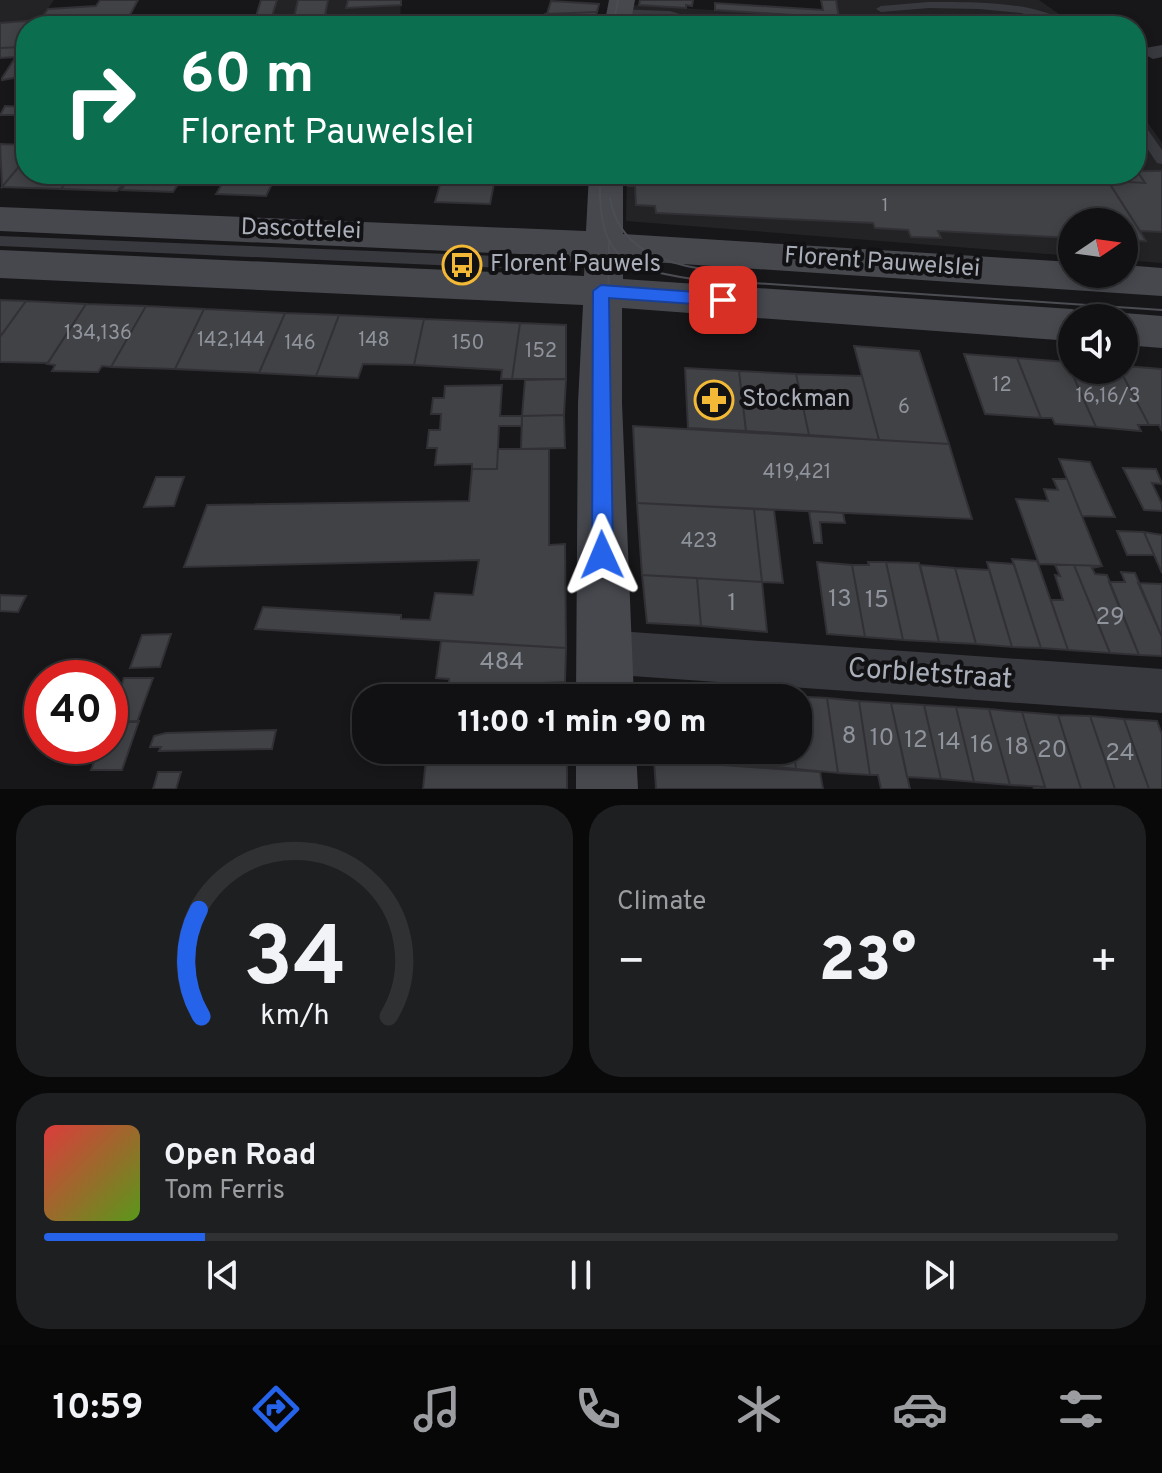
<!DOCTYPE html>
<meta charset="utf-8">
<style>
body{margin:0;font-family:Overpass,sans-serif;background:#1e1f21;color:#f1f3f6;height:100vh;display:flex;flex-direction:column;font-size:30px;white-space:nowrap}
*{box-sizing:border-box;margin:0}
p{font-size:26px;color:#9c9da0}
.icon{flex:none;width:44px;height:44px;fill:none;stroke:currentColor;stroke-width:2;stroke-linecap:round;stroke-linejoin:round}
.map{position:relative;height:789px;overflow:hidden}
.side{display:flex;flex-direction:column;gap:16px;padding:16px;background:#09090a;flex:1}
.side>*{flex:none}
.guide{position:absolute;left:16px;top:16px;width:1130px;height:168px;border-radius:32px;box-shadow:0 4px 12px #0003,0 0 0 2px #303133;background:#0b6e4f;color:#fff;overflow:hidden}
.needle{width:52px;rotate:77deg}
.buttons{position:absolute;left:1058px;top:208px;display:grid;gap:16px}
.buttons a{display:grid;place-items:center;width:80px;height:80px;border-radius:50%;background:#111113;box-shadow:0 4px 12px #0003,0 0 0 2px #303133;font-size:40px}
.speed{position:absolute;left:24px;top:660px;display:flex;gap:16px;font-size:40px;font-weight:700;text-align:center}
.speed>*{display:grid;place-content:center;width:104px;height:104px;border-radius:50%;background:#111113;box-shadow:0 4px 12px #0003,0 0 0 2px #303133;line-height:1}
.speed .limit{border:12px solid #d22;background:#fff;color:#111}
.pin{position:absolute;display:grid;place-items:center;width:68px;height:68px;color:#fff;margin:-34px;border-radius:16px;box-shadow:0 4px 12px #0006}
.me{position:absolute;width:88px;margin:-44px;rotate:359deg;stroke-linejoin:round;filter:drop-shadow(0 0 6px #0008)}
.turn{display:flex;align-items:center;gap:28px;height:168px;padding:0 32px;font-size:36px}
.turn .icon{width:104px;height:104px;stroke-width:2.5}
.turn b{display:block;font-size:56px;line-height:68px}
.big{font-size:60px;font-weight:800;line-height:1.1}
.side .tile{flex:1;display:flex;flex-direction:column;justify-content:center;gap:12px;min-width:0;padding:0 28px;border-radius:32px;background:#1e1f21}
.side .dial{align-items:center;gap:0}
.dial svg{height:208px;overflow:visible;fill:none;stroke:#303133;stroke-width:7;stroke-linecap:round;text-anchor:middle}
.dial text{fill:#f1f3f6;stroke:none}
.song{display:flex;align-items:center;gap:24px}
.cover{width:96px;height:96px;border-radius:12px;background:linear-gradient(135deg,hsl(0 70% 55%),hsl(90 70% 35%))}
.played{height:8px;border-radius:4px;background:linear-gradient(90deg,#2563eb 15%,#303133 15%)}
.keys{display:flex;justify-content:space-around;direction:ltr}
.heat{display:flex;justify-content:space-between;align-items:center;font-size:44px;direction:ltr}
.side .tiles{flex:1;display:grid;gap:16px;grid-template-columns:1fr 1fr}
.tile:last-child{grid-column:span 2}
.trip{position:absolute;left:352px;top:684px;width:460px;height:80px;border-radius:32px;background:#111113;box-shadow:0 4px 12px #0003,0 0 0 2px #303133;font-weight:800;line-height:80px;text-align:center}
.dock{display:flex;height:128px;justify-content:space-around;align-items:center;background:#070708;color:#9c9da0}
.dock .icon{width:56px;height:56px}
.dock .on{color:#2563eb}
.dock b{font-size:36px;color:#f1f3f6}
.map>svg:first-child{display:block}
.built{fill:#232326}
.building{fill:#414246;stroke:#313135;stroke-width:2}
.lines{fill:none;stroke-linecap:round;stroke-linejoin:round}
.lane{fill:#38393e;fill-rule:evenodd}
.street{fill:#38393e;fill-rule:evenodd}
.secondary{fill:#46484e;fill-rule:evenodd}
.tram{stroke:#4b4d53;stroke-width:2}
.route{fill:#2563eb;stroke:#184099;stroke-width:2}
.labels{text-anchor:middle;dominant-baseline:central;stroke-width:8;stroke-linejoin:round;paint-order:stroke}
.far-number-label{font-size:18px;fill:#8f939c}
.number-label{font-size:20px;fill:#8f939c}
.street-label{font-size:24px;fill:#a9aeb9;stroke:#121214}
.poi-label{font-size:24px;fill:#a9aeb9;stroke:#121214;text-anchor:start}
.near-number-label{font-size:24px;fill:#8f939c}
.near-street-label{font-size:28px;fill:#a9aeb9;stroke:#121214}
</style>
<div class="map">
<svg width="1162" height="789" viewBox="0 0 1162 789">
<rect width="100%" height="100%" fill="#171719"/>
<path class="built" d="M0,0H54L36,26H26V41L22,47L0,48Z
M261,0H401L400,22L253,26Z
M834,0H1039L1076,26H629L632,5L837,18Z
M1136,106L1162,143V263L1124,260V222H1072V256L626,221L627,174H1136Z"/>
<path class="building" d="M100,0H138L124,26H36L48,9L96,6Z
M261,0H277L269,26H253Z
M298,0H328L323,26H292Z
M348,0H401V5L346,8Z
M640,0H693L692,6L686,5V8L639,5Z
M821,0H836L839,18L715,10V3L823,10Z
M551,1L599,4L597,12L547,14Z
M597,12L595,19L546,22L551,19L546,14Z
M40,20L36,26H26V41L22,47L0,48V23Z
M400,22L403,26H318H323Z
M26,41V76L2,80V78Z
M22,47L16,57L0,58V48Z
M5,106L26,107V115H0Z
M0,144L26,145V158L2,187Z
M26,158V174H73L61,189L2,187Z
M1136,169L1145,183L1108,181L1146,241L1124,240V222H1072V238L938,231L941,238L911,237L908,230L875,228L873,223L656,213L655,206L636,205L635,186H628V174H1136Z
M1137,171H1162V232L1140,231L1108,181L1145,183Z
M73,174H133L117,191L61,189Z
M133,174H185L173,192L121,190Z
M228,174H277L266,196L216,194Z
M443,174H496L490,204L435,202Z
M496,174H577L576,185L494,181Z
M0,300L26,301L0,337Z
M26,301L86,304L48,363L0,362V337Z
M86,304L146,306L111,367L102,366L98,372L52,371L55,365L47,364Z
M146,306L204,309L175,369L111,367Z
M204,309L285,313L259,373L175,369Z
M285,313L339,315L316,376L259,373Z
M339,315L424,319L414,365L363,364L358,378L316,376Z
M424,319L520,323L512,379H501L502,370L414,365Z
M520,323L566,325V379H512Z
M854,346L919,351L949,444L879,440Z
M964,354L1017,358L1041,418L985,414Z
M1017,358L1067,362L1096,427L1055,424L1052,418H1041Z
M1067,362H1072V370H1120L1149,425H1138L1141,431L1096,427Z
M1124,366L1162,369V431L1159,425H1149L1120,370H1124Z
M685,368L739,371L746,431L688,428Z
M739,371L796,374L809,435L746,431Z
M796,374L862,376L879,440L809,435Z
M566,379L564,415L522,416L525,380Z
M502,385L500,416H522V426H499L497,469H472V464L435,465L437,448H427L429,430H440L441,414H431L433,398H444L445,386Z
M564,415L565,448L521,449L522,416Z
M633,426L949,444L972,519L637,503Z
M498,449H549V545L565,544L566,648L255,629L263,607L401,615V619L430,620L435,593L473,595L479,560L184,567L207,505L469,501L472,469H497Z
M1059,459L1090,462L1115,517L1082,516Z
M1123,468L1156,469L1162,484L1152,483L1162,504V511L1144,510Z
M156,477H184L174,506L144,507Z
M1053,479H1067L1102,566L1039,564L1016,499L1048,501L1044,489L1058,490Z
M637,503L754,509L762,582L642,575Z
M754,509L774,510L783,583L762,582Z
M809,511L843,513L845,523L820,522L822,543H814Z
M1117,531L1144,532L1154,555H1127Z
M1144,532L1162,535V573L1154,555Z
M1012,559L1037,561L1068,650L1041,648Z
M817,562L852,565L865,637L827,634Z
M868,562H886L903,640L865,637L852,565H869Z
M886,562L919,563L939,642L903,640Z
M987,562L1014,564L1041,648L1012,647Z
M920,565L955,568L976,644L939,642Z
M1055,565H1074L1110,653L1068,650L1051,600H1063L1055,575L1060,576Z
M1074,565L1102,566L1092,568L1095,574L1107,575L1139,655L1110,653Z
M955,568L989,570L1012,647L976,644Z
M1121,572L1135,573L1162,637V656L1139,655L1109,582H1125Z
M642,575L697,578L701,626L647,623Z
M697,578L762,582L767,632L701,626Z
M1138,583L1162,584V637Z
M0,595L26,596L18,612L0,611Z
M171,634L160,667L130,668L142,635Z
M441,641L566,648L565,682L449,687V679L436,678Z
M124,678H153L137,722H110Z
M565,682L566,698H448L449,687Z
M657,688L727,692V698H650Z
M727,692L788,696V698H727Z
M788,696L827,698L838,773L796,769L794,750H798V698Z
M827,698L859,701L870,775L838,773Z
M859,701L891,703L910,789H881L878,775H870Z
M891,703L924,705L941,779L907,777Z
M924,705L956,707L974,782L941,779Z
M956,707L989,709L1010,785L974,782Z
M989,709L1022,712L1045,787L1010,785Z
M1022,712L1058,715L1081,789H1034L1033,786L1045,787Z
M1058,715L1090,716L1115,789H1081Z
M1090,716L1124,719L1149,789H1115Z
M1124,719L1157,721L1162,734V789H1149Z
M139,721L122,770H91L100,746H110V722Z
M276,730L272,749L159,751L161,747H150L154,736L166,733Z
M427,750H567V754L426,759Z
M654,750H774L777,767L654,760Z
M774,750H794L796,769L777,767Z
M567,754V789H423L426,759Z
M654,760L820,772L823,789H656Z
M158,772H181L176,789H153Z"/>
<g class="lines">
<path class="lane" d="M928,2C967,2 1041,0 1071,26H1058L1021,13L979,9L929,8L881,12L876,9L881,6Z
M616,9L670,11L717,26H700L669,17L620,14L615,11Z
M1136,119L1141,120L1162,150V164L1157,163L1136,132Z
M0,236L548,258L590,244L598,249L595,253L549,270L0,246Z"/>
<path class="street" d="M1162,45V57L1153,59L1142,53L1145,48Z
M603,630L1162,669V713L603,674L588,667L581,652L588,637Z"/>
<path class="secondary" d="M609,0H635L630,26H604Z
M589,174H623V234L1072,262V274H1124V265L1162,268V296L623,260V279L1072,309L1086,314L1089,318H1072V341L622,308V403L634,698H576L578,403L583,305L0,278V250L584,276L585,257L0,231V207L586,231Z
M1124,313L1162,316V348L1124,345V318H1109Z
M576,750H636L638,789H576Z"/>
<path class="tram" d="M613,26L618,0
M600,174C598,253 616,268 693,279L1162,310
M610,198C618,246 658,262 702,269
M608,332L609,240"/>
</g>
<path class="route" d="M601,285L723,294L731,300L723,306L609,298L613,555L610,562L602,565L595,562L592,555L593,291Z"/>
<defs>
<g id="bus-ring" transform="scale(2)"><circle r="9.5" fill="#121214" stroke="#f3b835" stroke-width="1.5"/><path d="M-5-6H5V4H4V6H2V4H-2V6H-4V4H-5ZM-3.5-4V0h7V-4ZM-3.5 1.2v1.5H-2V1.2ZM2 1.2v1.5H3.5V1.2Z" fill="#f3b835"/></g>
<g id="pharmacy-ring" transform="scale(2)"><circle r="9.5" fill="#121214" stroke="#f3b835" stroke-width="1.5"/><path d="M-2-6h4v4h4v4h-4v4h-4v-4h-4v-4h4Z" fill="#f3b835"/></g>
</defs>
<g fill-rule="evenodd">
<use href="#bus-ring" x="462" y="265"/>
<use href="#pharmacy-ring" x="714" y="400"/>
</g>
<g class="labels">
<g class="far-number-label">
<text x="885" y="206">1</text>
</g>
<g class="number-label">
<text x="98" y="334">134,136</text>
<text x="231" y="341">142,144</text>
<text x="374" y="341">148</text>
<text x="300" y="344">146</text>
<text x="468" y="344">150</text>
<text x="541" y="352">152</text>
<text x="1002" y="386">12</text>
<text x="1108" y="397">16,16/3</text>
<text x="904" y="408">6</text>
<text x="797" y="473">419,421</text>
<text x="699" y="542">423</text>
</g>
<g class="street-label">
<text transform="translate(301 230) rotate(2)">Dascottelei</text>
<text transform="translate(882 263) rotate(4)">Florent Pauwelslei</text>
</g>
<g class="poi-label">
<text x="490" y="265">Florent Pauwels</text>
<text x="742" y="400">Stockman</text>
</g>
<g class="near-number-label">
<text x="840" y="600">13</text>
<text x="877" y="601">15</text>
<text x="732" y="604">1</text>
<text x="1110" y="618">29</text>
<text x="502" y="663">484</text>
<text x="849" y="737">8</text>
<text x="882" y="739">10</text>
<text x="916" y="741">12</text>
<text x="949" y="743">14</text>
<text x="982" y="746">16</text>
<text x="1017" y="748">18</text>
<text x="1052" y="751">20</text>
<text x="1120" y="754">24</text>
</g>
<g class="near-street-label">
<text transform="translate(930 675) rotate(4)">Corbletstraat</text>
</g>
</g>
</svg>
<div class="buttons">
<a><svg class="needle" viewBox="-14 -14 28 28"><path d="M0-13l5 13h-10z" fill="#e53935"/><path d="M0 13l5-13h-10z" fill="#9c9da0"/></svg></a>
<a><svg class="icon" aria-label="sound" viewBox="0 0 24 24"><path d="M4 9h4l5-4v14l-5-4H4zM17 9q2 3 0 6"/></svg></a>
</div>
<div class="speed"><div class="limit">40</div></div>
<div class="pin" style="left:723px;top:300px;background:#d93025"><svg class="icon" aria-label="arrive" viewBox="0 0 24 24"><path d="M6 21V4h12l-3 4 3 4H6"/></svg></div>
<svg class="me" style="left:602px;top:555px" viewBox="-20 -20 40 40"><path d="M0-17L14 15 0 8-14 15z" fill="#2563eb" stroke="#fff" stroke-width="4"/></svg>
<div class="trip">11:00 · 1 min · 90 m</div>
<div class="guide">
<div class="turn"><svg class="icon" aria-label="right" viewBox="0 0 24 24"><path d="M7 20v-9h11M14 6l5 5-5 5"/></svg><div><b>60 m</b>Florent Pauwelslei</div></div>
</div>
</div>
<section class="side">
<div class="tiles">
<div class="tile dial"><svg viewBox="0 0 100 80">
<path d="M14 69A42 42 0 1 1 86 69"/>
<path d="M14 69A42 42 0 0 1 13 28" stroke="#2563eb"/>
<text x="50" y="56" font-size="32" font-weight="700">34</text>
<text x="50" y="72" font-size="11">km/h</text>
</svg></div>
<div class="tile"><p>Climate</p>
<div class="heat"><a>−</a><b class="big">23°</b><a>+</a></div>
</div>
<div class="tile">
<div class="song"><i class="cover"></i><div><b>Open Road</b><p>Tom Ferris</p></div></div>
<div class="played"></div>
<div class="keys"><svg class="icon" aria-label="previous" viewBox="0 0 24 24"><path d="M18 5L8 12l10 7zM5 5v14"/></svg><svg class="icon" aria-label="pause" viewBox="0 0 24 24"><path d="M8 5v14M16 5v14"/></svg><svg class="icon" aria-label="next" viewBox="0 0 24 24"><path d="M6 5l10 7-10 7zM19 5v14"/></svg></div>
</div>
</div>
</section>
<nav class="dock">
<b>10:59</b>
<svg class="icon on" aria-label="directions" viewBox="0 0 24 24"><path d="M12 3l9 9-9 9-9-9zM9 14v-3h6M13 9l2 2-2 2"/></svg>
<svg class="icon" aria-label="music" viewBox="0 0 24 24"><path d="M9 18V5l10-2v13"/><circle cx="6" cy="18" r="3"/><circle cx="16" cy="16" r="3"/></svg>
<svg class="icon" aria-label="phone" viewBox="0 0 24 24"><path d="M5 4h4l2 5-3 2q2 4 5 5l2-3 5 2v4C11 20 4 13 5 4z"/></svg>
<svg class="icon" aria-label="climate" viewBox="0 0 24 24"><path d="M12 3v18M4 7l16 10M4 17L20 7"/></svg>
<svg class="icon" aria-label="car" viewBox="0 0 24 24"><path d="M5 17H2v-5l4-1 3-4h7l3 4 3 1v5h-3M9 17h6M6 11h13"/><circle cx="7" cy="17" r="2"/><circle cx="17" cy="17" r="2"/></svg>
<svg class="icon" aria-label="filters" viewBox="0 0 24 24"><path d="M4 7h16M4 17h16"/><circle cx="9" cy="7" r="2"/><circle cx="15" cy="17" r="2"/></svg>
</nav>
